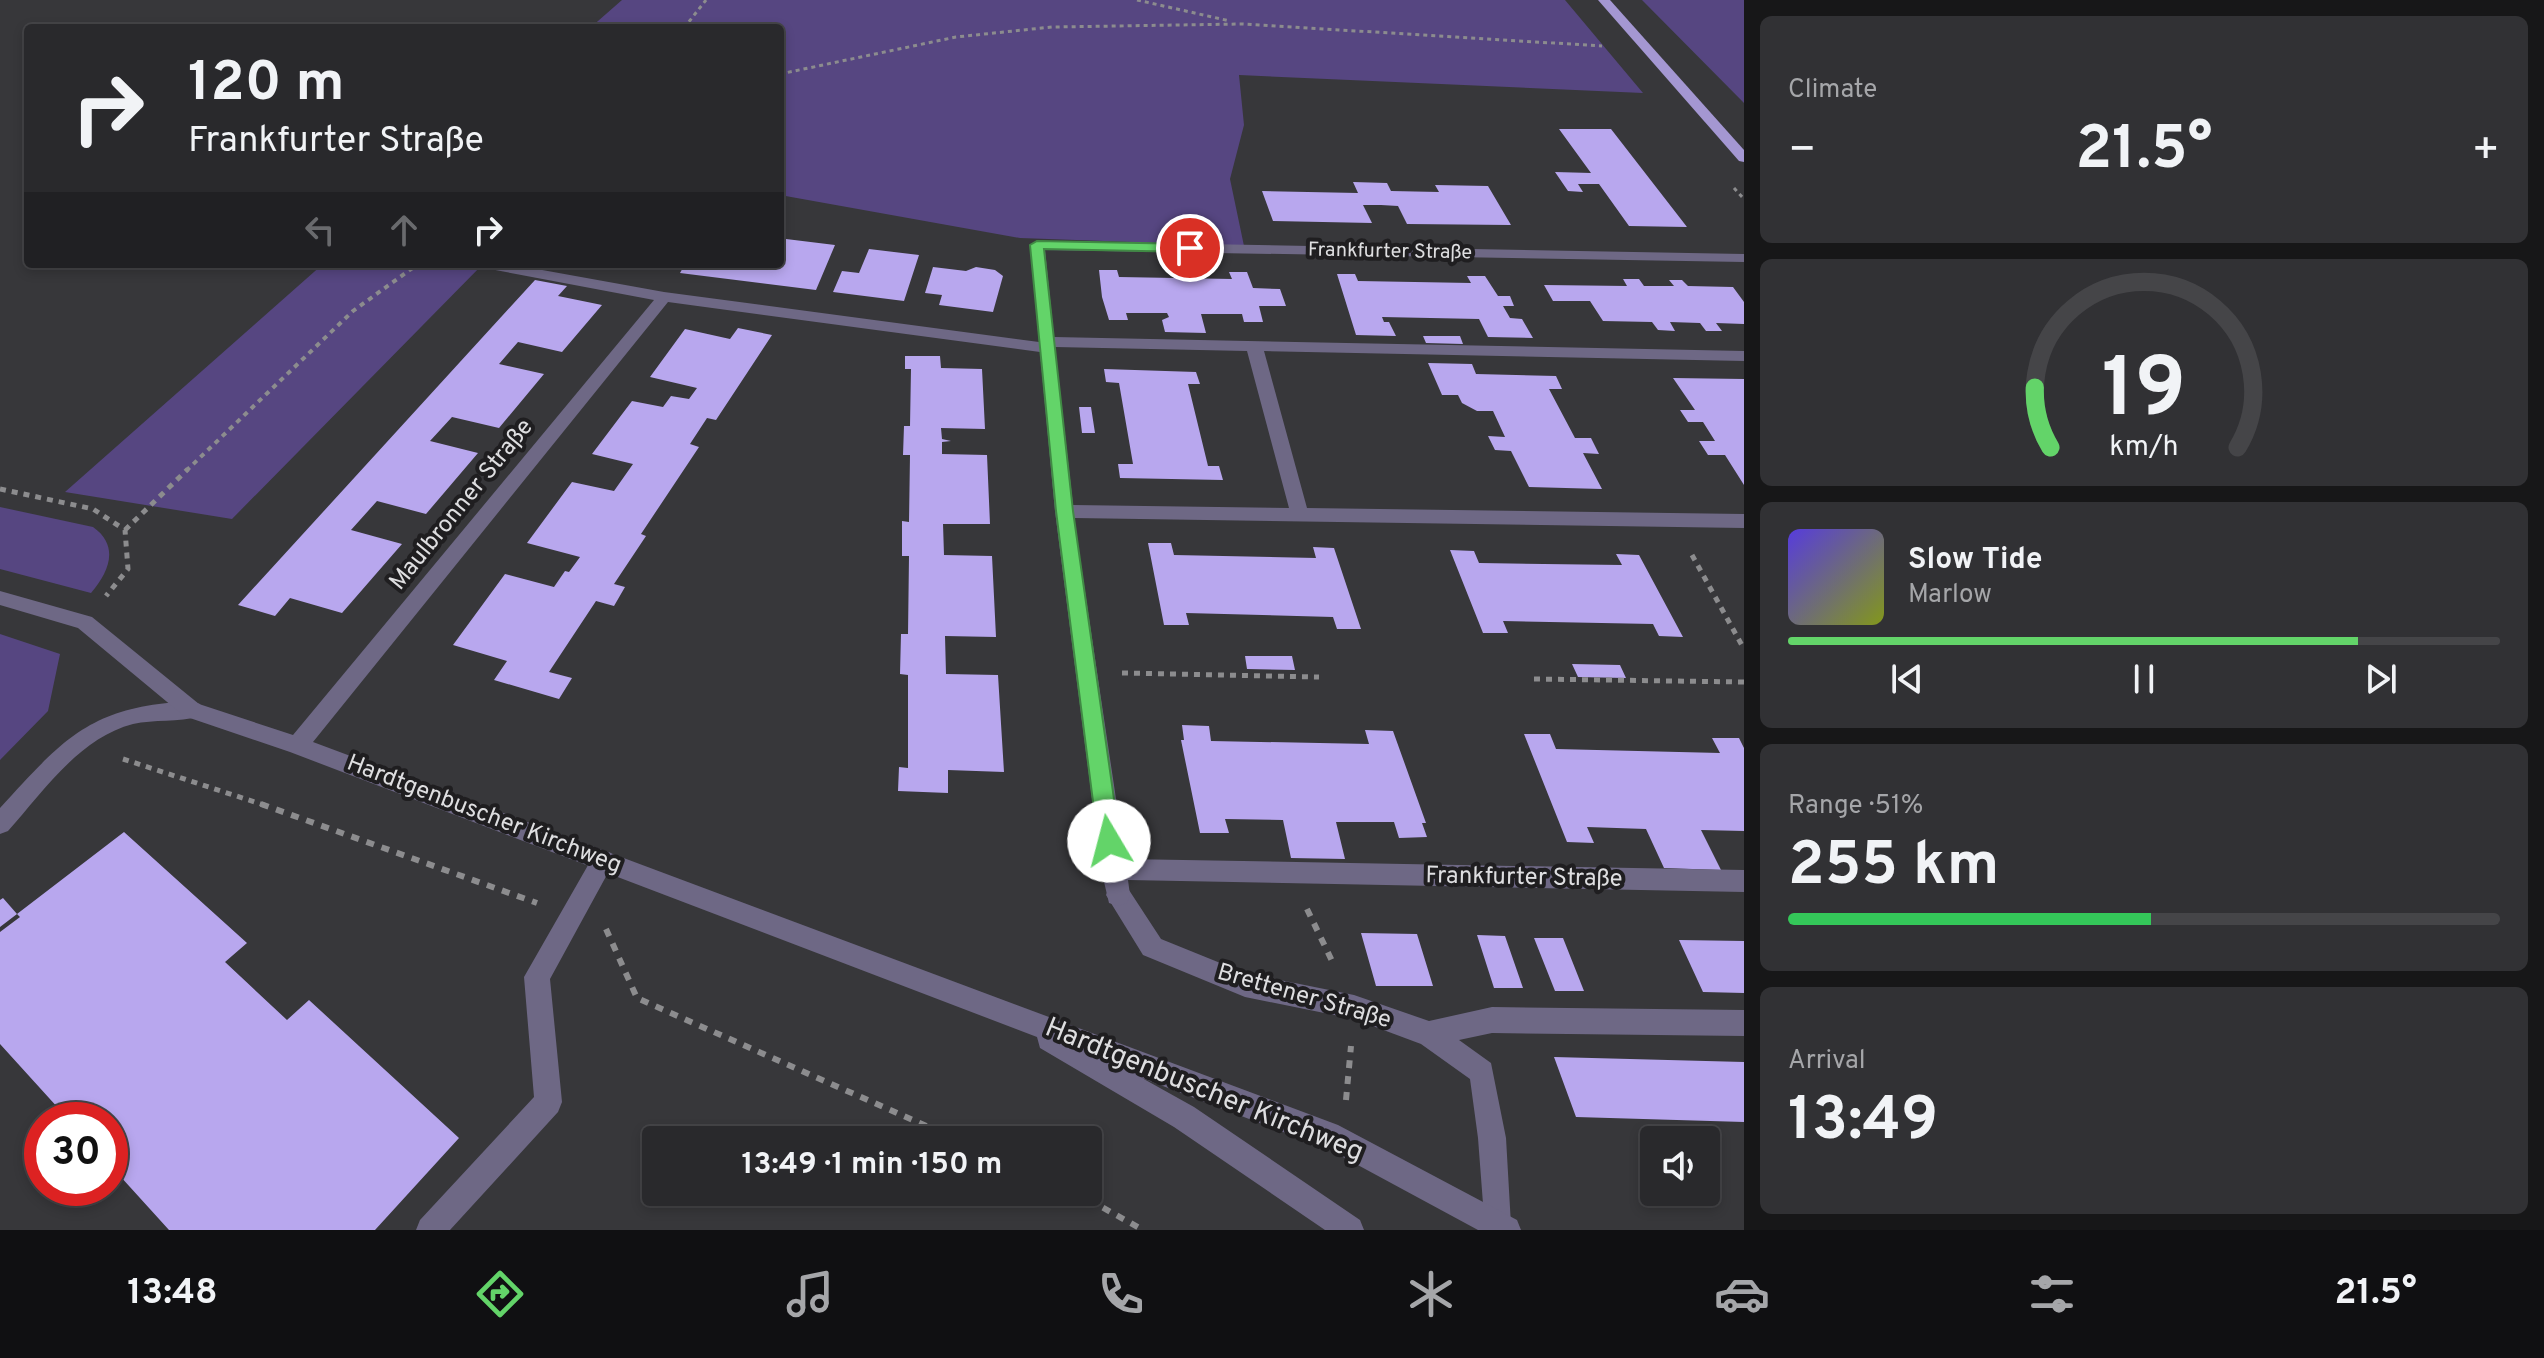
<!DOCTYPE html>
<meta charset="utf-8">
<style>
body{margin:0;font-family:Overpass,sans-serif;background:#313134;color:#f1f3f6;height:100vh;display:flex;flex-direction:column;font-size:30px;white-space:nowrap}
*{box-sizing:border-box;margin:0}
p{font-size:26px;color:#a5a6a9}
.icon{flex:none;width:44px;height:44px;fill:none;stroke:currentColor;stroke-width:2;stroke-linecap:round;stroke-linejoin:round}
.map{position:relative;flex:1;overflow:hidden}
.sheet{display:flex;flex-direction:column;gap:16px;padding:16px;background:#171718;width:800px}
.sheet>*{flex:none}
.banner{position:absolute;left:24px;top:24px;width:760px;height:244px;border-radius:8px;box-shadow:0 4px 12px #0003,0 0 0 2px #454548;background:#29292c;color:#f1f3f6;overflow:hidden}
.controls{position:absolute;left:1640px;top:1126px;display:grid;gap:16px}
.controls a{display:grid;place-items:center;width:80px;height:80px;border-radius:8px;background:#29292c;box-shadow:0 4px 12px #0003,0 0 0 2px #454548;font-size:40px}
.speed{position:absolute;left:24px;top:1102px;display:flex;gap:16px;font-size:40px;font-weight:700;text-align:center}
.speed>*{display:grid;place-content:center;width:104px;height:104px;border-radius:50%;background:#29292c;box-shadow:0 4px 12px #0003,0 0 0 2px #454548;line-height:1}
.speed .limit{border:12px solid #d22;background:#fff;color:#111}
.pin{position:absolute;display:grid;place-items:center;width:68px;height:68px;color:#fff;margin:-34px;border:4px solid #fff;border-radius:50%;box-shadow:0 2px 8px #0007}
.me{position:absolute;width:88px;margin:-44px;rotate:352deg;stroke-linejoin:round;filter:drop-shadow(0 0 6px #0008)}
.turn{display:flex;align-items:center;gap:28px;height:168px;padding:0 32px;font-size:36px}
.turn .icon{width:104px;height:104px;stroke-width:2.5}
.turn b{display:block;font-size:56px;line-height:68px}
.lanes{display:flex;align-items:center;height:76px;padding:0 32px;background:#0003;justify-content:center;gap:40px;direction:ltr}
.lanes .off{opacity:.35}
.big{font-size:60px;font-weight:700;line-height:1.1}
.sheet .card{flex:1;display:flex;flex-direction:column;justify-content:center;gap:12px;min-width:0;padding:0 28px;border-radius:12px;background:#313134}
.sheet .dial{align-items:center;gap:0}
.dial svg{height:208px;overflow:visible;fill:none;stroke:#454548;stroke-width:7;stroke-linecap:round;text-anchor:middle}
.dial text{fill:#f1f3f6;stroke:none}
.song{display:flex;align-items:center;gap:24px}
.cover{width:96px;height:96px;border-radius:12px;background:linear-gradient(135deg,hsl(250 70% 55%),hsl(70 70% 35%))}
.played{height:8px;border-radius:4px;background:linear-gradient(90deg,#63d469 80%,#454548 80%)}
.keys{display:flex;justify-content:space-around;direction:ltr}
.heat{display:flex;justify-content:space-between;align-items:center;font-size:44px;direction:ltr}
.charge{height:12px;border-radius:6px;background:linear-gradient(90deg,#34c759 51%,#454548 0)}
.trip{position:absolute;left:642px;top:1126px;width:460px;height:80px;border-radius:8px;background:#29292c;box-shadow:0 4px 12px #0003,0 0 0 2px #454548;font-weight:700;line-height:80px;text-align:center}
.menu{display:flex;height:128px;justify-content:space-around;align-items:center;background:#101012;color:#a5a6a9}
.menu .icon{width:56px;height:56px}
.menu .on{color:#63d469}
.menu b{font-size:36px;color:#f1f3f6}
main{display:flex;flex:1;min-height:0}
.map>svg:first-child{display:block}
.green{fill:#564681}
.building{fill:#b8a7ee}
.lines{fill:none;stroke-linecap:round;stroke-linejoin:round}
.path-far3{stroke:#8c8c8e;stroke-width:3;stroke-dasharray:4 4;stroke-linecap:butt}
.path-far2{stroke:#8c8c8e;stroke-width:4;stroke-dasharray:5 5;stroke-linecap:butt}
.path-far1{stroke:#8c8c8e;stroke-width:5;stroke-dasharray:6 6;stroke-linecap:butt}
.path{stroke:#8c8c8e;stroke-width:6;stroke-dasharray:8 8;stroke-linecap:butt}
.lane{fill:#6e6885;fill-rule:evenodd}
.street{fill:#6e6885;fill-rule:evenodd}
.primary{fill:#a497d2;fill-rule:evenodd}
.route{fill:#63d469;stroke:#408a44;stroke-width:2}
.labels{text-anchor:middle;dominant-baseline:central;stroke-width:8;stroke-linejoin:round;paint-order:stroke}
.far-street-label{font-size:20px;fill:#dedee0;stroke:#1f1e20}
.street-label{font-size:24px;fill:#dedee0;stroke:#1f1e20}
.near-street-label{font-size:28px;fill:#dedee0;stroke:#1f1e20}
</style>
<main>
<div class="map">
<svg width="1744" height="1230" viewBox="0 0 1744 1230">
<rect width="100%" height="100%" fill="#37373a"/>
<path class="green" d="M622,0H1565L1643,93L1239,75L1244,125L1230,179L1244,246L1020,238L780,195V28H590Z
M1642,0H1744V103Z
M323,264H483L232,519L65,492Z
M0,507L93,527C120,546 109,572 91,593L0,569Z
M0,634L60,654L48,711L0,760Z"/>
<path class="building" d="M1559,129H1611L1687,227L1629,226L1599,184H1578L1583,192L1568,191L1555,172L1591,173Z
M1353,182L1387,183L1391,191L1439,192L1435,185L1488,186L1511,225L1407,224L1398,206L1381,205H1363L1372,223L1273,221L1262,191L1358,193Z
M786,239L835,245L816,290L680,273L685,264H780V251Z
M869,249L919,255L904,301L833,292L842,271L859,273Z
M933,267L966,271L976,267L995,270L1003,276L993,312L939,305L942,295L925,293Z
M1099,270H1117L1119,277L1232,279L1229,272H1247L1253,288L1280,289L1286,306H1259L1263,322H1244L1242,314H1201L1206,333L1165,332L1162,320L1169,317L1167,313H1126L1128,320H1109L1102,297Z
M1337,274H1355L1358,281L1471,283L1467,276H1485L1498,296H1510L1514,306H1503L1510,318L1522,319L1533,338L1488,337L1479,319L1382,317L1384,322H1389L1396,336L1356,335Z
M1623,279H1639L1644,286H1674L1669,280H1682L1688,286L1733,287L1744,302V324L1716,323L1722,331H1706L1700,323L1670,322L1675,331L1658,330L1652,322L1603,321L1590,301H1553L1544,285L1627,286Z
M535,280L567,286L558,296L602,305L562,352L518,342L499,364L544,374L499,428L452,417L430,441L478,453L426,514L377,501L351,530L402,544L342,613L290,598L275,616L238,605Z
M738,328L772,335L716,420L707,418L690,444L699,447L641,534L646,536L614,584L625,587L614,606L596,601L549,672L572,678L559,699L494,680L507,661L453,645L505,574L554,587L565,571L569,572L580,557L527,543L572,482L614,491L633,464L592,454L632,401L663,407L671,396L689,399L697,388L650,377L685,329L730,339Z
M1423,336H1460L1463,344L1426,343Z
M905,356H940L941,368L982,369L985,429L941,428L942,439L951,441L942,442V454L987,455L990,524H943L944,555L992,556L996,637L945,636L946,674L998,675L1004,772L948,770V793L898,791L899,767L908,768V675L900,674L901,634H908L909,556H902V521L909,522L910,455H903L904,426H910L911,369H905Z
M1428,363L1472,364L1476,374L1556,376L1562,389H1549L1575,438H1591L1599,454L1583,453L1602,489L1529,487L1511,451L1495,450L1488,436L1505,437L1493,411H1477L1462,403L1458,395H1442Z
M1104,369L1196,372L1200,384H1188L1208,466H1219L1223,480L1120,478L1118,464H1133L1119,383L1106,382Z
M1673,378L1744,379V485L1725,455H1708L1699,441H1715L1703,422H1688L1680,410H1695Z
M1079,407H1091L1095,433H1082Z
M1148,543H1171L1174,555L1316,558L1313,547L1334,548L1361,629H1337L1333,617L1186,613L1189,625H1164Z
M1450,550L1474,551L1479,563L1622,565L1616,554L1639,555L1683,637L1659,636L1653,624L1503,621L1508,633H1483Z
M1245,656H1292L1295,670L1247,669Z
M1572,664L1620,665L1626,678L1578,677Z
M1182,725L1209,726L1211,741L1369,744L1365,730L1393,731L1426,823H1422L1427,837L1399,838L1394,822H1336L1345,859L1291,858L1283,820L1225,819L1229,833H1200L1181,740H1184Z
M1524,734H1550L1556,749L1720,753L1712,738H1739L1744,748V831L1701,830L1721,870L1664,868L1646,829L1587,827L1594,843L1567,842Z
M124,832L247,943L225,962L287,1020L309,1000L459,1138L375,1230H169L110,1165V1120H69L0,1044V932L20,917L17,914Z
M3,898L17,914L0,927V900Z
M1361,933L1417,934L1433,986H1376Z
M1477,935L1505,936L1523,988H1494Z
M1534,938H1563L1584,991H1555Z
M1679,940L1744,941V993L1703,992Z
M1554,1057L1744,1062V1122L1576,1117Z"/>
<g class="lines">
<path class="path-far3" d="M1137,0L1230,21
M684,28L706,0
M780,74L956,37L1052,27L1243,24L1602,46
M1734,188L1744,199"/>
<path class="path-far2" d="M186,471L353,311L418,264"/>
<path class="path-far1" d="M0,489L93,509L125,530L128,569L106,596
M125,530L188,469
M1692,555L1744,649
M1122,673L1319,677
M1534,679L1744,682
M123,759L267,806"/>
<path class="path" d="M261,804L537,903
M1307,909L1334,965
M606,929L637,998L958,1140
M1346,1100L1351,1046
M1075,1192L1143,1230"/>
<path class="lane" d="M192,701L200,704L203,710L200,716C178,723 154,719 133,724C79,738 43,792 8,831L0,834V808C65,737 91,706 192,701Z
M603,850L611,853L615,860L550,979L562,1102L558,1112L450,1230H416L420,1220L534,1097L524,977L595,853Z
M1118,884L1127,887L1161,939L1245,973L1354,995L1429,1021L1492,1007L1744,1010V1036L1492,1033L1459,1040L1491,1063L1506,1138L1511,1225L1509,1230H1485L1478,1138L1470,1079L1421,1044L1354,1019L1245,997L1143,955L1106,895L1109,887Z"/>
<path class="street" d="M1037,241L1744,254V262L1045,250L1054,337L1744,351V361L1264,351L1307,508L1744,514V528L1074,518L1125,859L1744,870V892L1128,880L1130,895L1127,903L1118,906L1109,903L1101,869L1055,511L1040,352L668,302L313,742L1338,1125L1517,1220L1521,1230H1478L1330,1150L1142,1078L1194,1107L1360,1220L1364,1230H1325L1174,1127L1040,1048L1037,1037L290,752L184,716L78,628L0,605V591L92,617L199,704L293,735L654,300L490,269L483,264H509L664,292L1039,342L1030,245ZM1055,347L1247,351L1289,508L1073,505Z"/>
<path class="primary" d="M1598,0H1610L1744,150V162L1739,161Z"/>
</g>
<path class="route" d="M1037,241L1190,244L1197,248L1190,252L1044,249L1073,511L1120,841L1116,847L1109,850L1102,847L1098,841L1056,511L1030,245Z"/>
<g class="labels">
<g class="far-street-label">
<text transform="translate(1390 252) rotate(1)">Frankfurter Straße</text>
</g>
<g class="street-label">
<text transform="translate(462 505) rotate(-51)">Maulbronner Straße</text>
<text transform="translate(484 815) rotate(21)">Hardtgenbuscher Kirchweg</text>
<text transform="translate(1524 878) rotate(1)">Frankfurter Straße</text>
<text transform="translate(1304 997) rotate(16)">Brettener Straße</text>
</g>
<g class="near-street-label">
<text transform="translate(1204 1091) rotate(22)">Hardtgenbuscher Kirchweg</text>
</g>
</g>
</svg>
<div class="controls">
<a><svg class="icon" aria-label="sound" viewBox="0 0 24 24"><path d="M4 9h4l5-4v14l-5-4H4zM17 9q2 3 0 6"/></svg></a>
</div>
<div class="speed"><div class="limit">30</div></div>
<div class="pin" style="left:1190px;top:248px;background:#d93025"><svg class="icon" aria-label="arrive" viewBox="0 0 24 24"><path d="M6 21V4h12l-3 4 3 4H6"/></svg></div>
<svg class="me" style="left:1109px;top:841px" viewBox="-20 -20 40 40"><circle r="19" fill="#fff"/><path d="M0-13L10 11 0 6-10 11z" fill="#63d469"/></svg>
<div class="trip">13:49 · 1 min · 150 m</div>
<div class="banner">
<div class="turn"><svg class="icon" aria-label="right" viewBox="0 0 24 24"><path d="M7 20v-9h11M14 6l5 5-5 5"/></svg><div><b>120 m</b>Frankfurter Straße</div></div>
<div class="lanes"><svg class="icon off" aria-label="left" viewBox="0 0 24 24"><path d="M17 20v-9H6M10 6l-5 5 5 5"/></svg><svg class="icon off" aria-label="ahead" viewBox="0 0 24 24"><path d="M12 20V5M6 11l6-6 6 6"/></svg><svg class="icon" aria-label="right" viewBox="0 0 24 24"><path d="M7 20v-9h11M14 6l5 5-5 5"/></svg></div>
</div>
</div>
<section class="sheet">
<div class="card"><p>Climate</p>
<div class="heat"><a>−</a><b class="big">21.5°</b><a>+</a></div>
</div>
<div class="card dial"><svg viewBox="0 0 100 80">
<path d="M14 69A42 42 0 1 1 86 69"/>
<path d="M14 69A42 42 0 0 1 8 46" stroke="#63d469"/>
<text x="50" y="56" font-size="32" font-weight="700">19</text>
<text x="50" y="72" font-size="11">km/h</text>
</svg></div>
<div class="card">
<div class="song"><i class="cover"></i><div><b>Slow Tide</b><p>Marlow</p></div></div>
<div class="played"></div>
<div class="keys"><svg class="icon" aria-label="previous" viewBox="0 0 24 24"><path d="M18 5L8 12l10 7zM5 5v14"/></svg><svg class="icon" aria-label="pause" viewBox="0 0 24 24"><path d="M8 5v14M16 5v14"/></svg><svg class="icon" aria-label="next" viewBox="0 0 24 24"><path d="M6 5l10 7-10 7zM19 5v14"/></svg></div>
</div>
<div class="card"><p>Range · 51%</p><b class="big">255 km</b><div class="charge"></div></div>
<div class="card"><p>Arrival</p><b class="big">13:49</b></div>
</section>
</main>
<nav class="menu">
<b>13:48</b>
<svg class="icon on" aria-label="directions" viewBox="0 0 24 24"><path d="M12 3l9 9-9 9-9-9zM9 14v-3h6M13 9l2 2-2 2"/></svg>
<svg class="icon" aria-label="music" viewBox="0 0 24 24"><path d="M9 18V5l10-2v13"/><circle cx="6" cy="18" r="3"/><circle cx="16" cy="16" r="3"/></svg>
<svg class="icon" aria-label="phone" viewBox="0 0 24 24"><path d="M5 4h4l2 5-3 2q2 4 5 5l2-3 5 2v4C11 20 4 13 5 4z"/></svg>
<svg class="icon" aria-label="climate" viewBox="0 0 24 24"><path d="M12 3v18M4 7l16 10M4 17L20 7"/></svg>
<svg class="icon" aria-label="car" viewBox="0 0 24 24"><path d="M5 17H2v-5l4-1 3-4h7l3 4 3 1v5h-3M9 17h6M6 11h13"/><circle cx="7" cy="17" r="2"/><circle cx="17" cy="17" r="2"/></svg>
<svg class="icon" aria-label="filters" viewBox="0 0 24 24"><path d="M4 7h16M4 17h16"/><circle cx="9" cy="7" r="2"/><circle cx="15" cy="17" r="2"/></svg>
<b>21.5°</b>
</nav>
